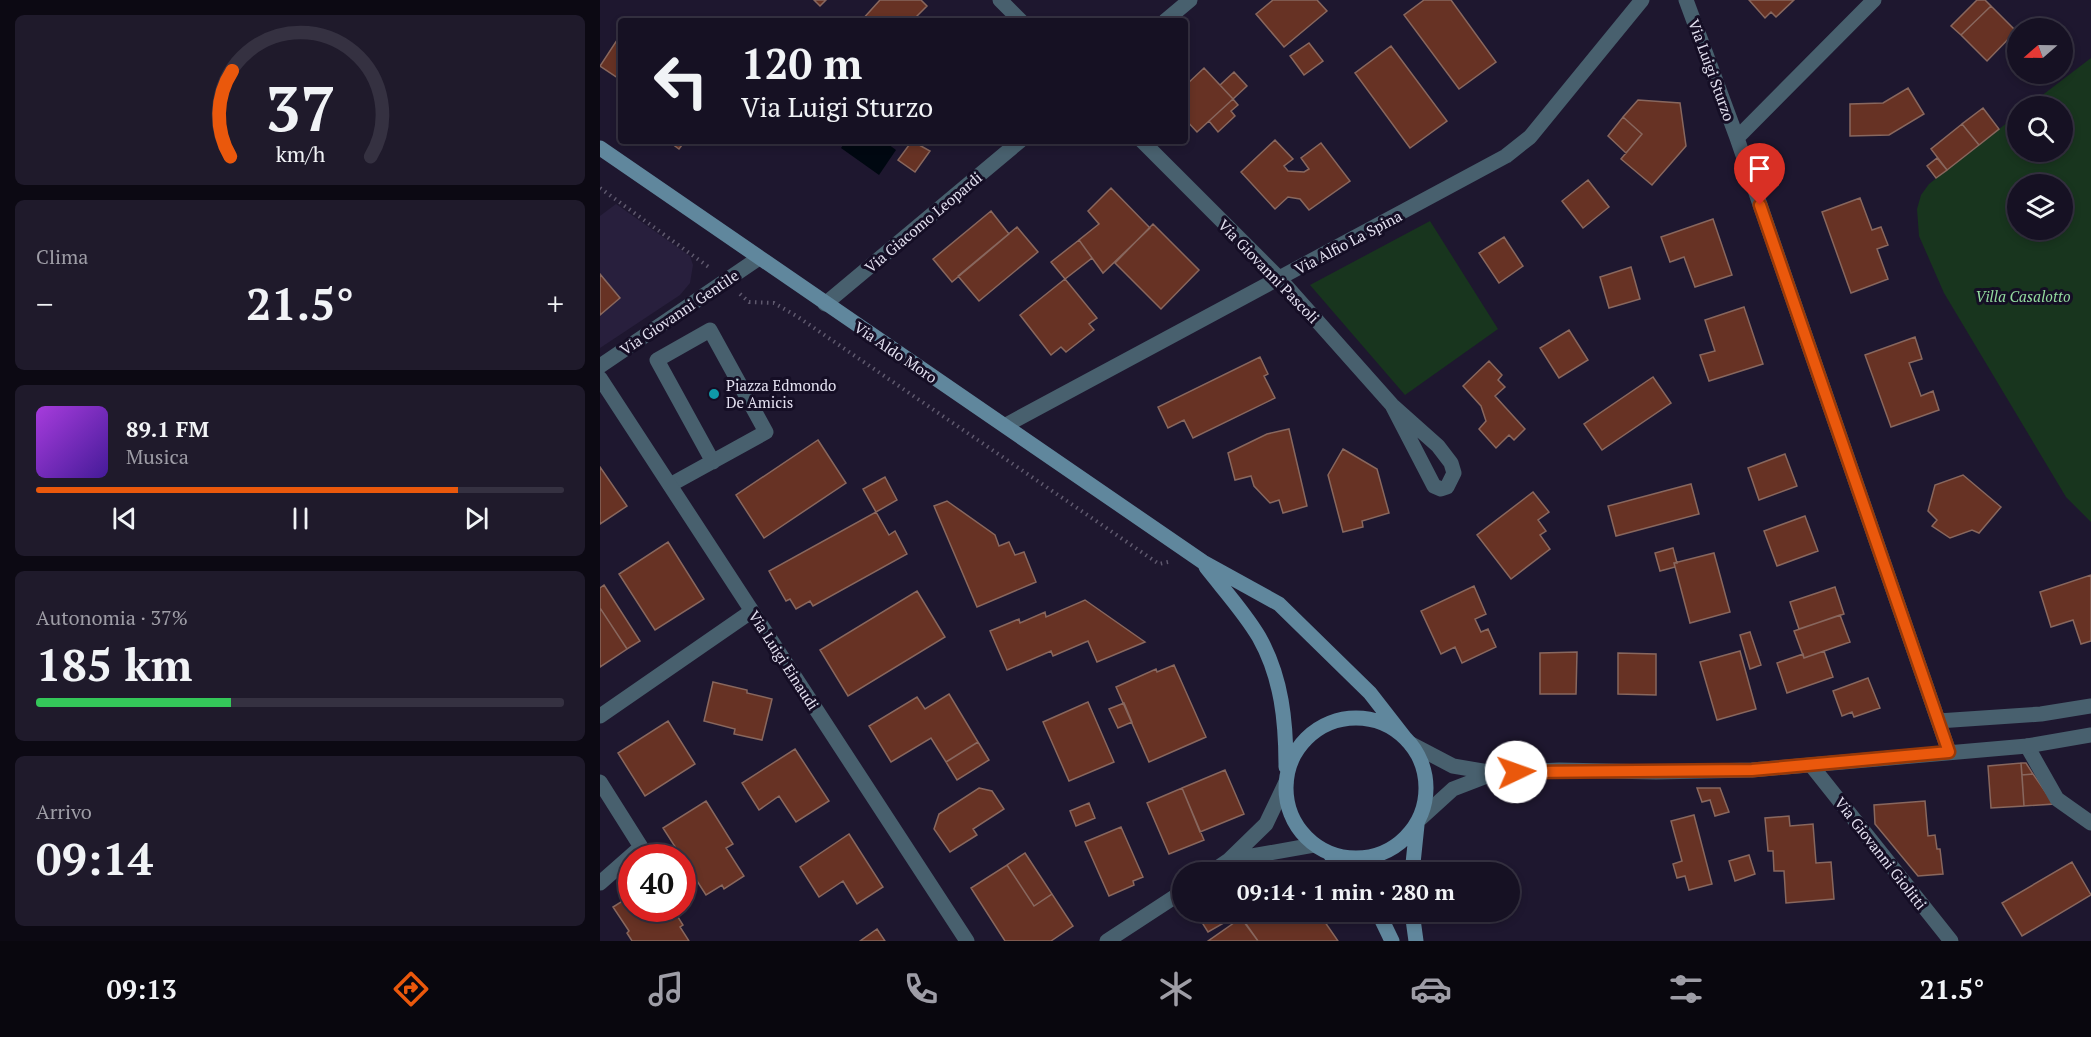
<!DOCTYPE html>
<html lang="it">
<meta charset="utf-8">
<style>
body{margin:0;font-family:"PT Serif",serif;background:#1f1a2b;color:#f1f3f6;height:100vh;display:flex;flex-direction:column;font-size:22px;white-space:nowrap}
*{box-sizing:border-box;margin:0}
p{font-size:20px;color:#9e9da6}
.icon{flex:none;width:33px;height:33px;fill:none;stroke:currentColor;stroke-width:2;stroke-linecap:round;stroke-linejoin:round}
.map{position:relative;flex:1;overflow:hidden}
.details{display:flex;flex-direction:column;gap:15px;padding:15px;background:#0c0913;width:600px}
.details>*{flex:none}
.guide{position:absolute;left:18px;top:18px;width:570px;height:126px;border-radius:6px;box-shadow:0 3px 9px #0003,0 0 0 2px #353141;background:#161123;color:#f1f3f6;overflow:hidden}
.needle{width:39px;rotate:250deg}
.tools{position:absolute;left:1407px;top:18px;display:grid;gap:12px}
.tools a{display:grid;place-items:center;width:66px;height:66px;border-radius:50%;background:#161123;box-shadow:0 3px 9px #0003,0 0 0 2px #353141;font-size:30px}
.speed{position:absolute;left:18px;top:844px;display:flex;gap:12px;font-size:30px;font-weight:700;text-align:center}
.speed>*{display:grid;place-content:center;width:78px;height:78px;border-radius:50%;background:#161123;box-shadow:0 3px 9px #0003,0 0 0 2px #353141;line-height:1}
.speed .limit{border:9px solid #d22;background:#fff;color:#111}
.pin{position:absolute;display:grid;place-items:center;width:51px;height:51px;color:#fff;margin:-62px -26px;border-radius:50% 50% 50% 0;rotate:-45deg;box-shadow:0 0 6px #0007}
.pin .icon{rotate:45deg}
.me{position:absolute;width:66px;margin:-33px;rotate:87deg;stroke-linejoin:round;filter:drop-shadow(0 0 4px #0008)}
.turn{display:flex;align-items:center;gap:21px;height:126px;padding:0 24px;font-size:27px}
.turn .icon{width:78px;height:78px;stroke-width:2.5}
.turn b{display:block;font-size:42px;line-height:51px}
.big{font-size:45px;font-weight:700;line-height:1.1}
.details .widget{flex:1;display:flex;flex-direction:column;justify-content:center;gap:9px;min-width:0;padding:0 21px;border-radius:9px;background:#1f1a2b}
.details .dial{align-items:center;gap:0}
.dial svg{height:156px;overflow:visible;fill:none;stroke:#353141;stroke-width:7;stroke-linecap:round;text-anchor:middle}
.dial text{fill:#f1f3f6;stroke:none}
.song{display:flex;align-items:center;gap:18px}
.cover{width:72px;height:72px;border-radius:9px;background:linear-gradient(135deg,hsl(280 70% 55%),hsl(260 70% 35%))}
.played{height:6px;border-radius:3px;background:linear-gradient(90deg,#ea580c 80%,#353141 80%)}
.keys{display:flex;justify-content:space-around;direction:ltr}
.heat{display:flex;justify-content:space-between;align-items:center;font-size:33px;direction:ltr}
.charge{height:9px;border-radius:4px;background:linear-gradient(90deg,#34c759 37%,#353141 0)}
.trip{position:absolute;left:572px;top:862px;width:348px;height:60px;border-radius:30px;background:#161123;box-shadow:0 3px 9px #0003,0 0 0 2px #353141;font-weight:700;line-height:60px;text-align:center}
.tabs{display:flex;height:96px;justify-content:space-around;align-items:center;background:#09070e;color:#9e9da6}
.tabs .icon{width:42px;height:42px}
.tabs .active{color:#ea580c}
.tabs b{font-size:27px;color:#f1f3f6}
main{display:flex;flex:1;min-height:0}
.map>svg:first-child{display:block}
.built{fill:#281f3d}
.green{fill:#18351e;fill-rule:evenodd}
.water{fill:#000811}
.building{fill:#673224;stroke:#88675e;stroke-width:1.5}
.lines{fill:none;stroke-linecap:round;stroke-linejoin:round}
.path{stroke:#5f596e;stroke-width:4;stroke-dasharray:1.5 4.5;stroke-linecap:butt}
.minor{stroke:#48606e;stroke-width:15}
.tertiary{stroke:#48606e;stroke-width:15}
.secondary{stroke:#60879d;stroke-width:15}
.route-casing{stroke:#983908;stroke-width:15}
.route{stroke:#ea580c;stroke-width:10}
.culture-dot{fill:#0f9aa8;stroke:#150e25;stroke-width:2}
.labels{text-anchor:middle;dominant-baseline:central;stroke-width:6;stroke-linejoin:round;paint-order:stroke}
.street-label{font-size:15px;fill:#e3e0f0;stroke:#150e25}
.park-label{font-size:15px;font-style:italic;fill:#93db9f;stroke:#150e25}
.poi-label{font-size:15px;fill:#e3e0f0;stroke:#150e25;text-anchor:start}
</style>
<main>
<section class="details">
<div class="widget dial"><svg viewBox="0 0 100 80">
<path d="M14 69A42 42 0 1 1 86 69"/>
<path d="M14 69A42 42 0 0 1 15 25" stroke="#ea580c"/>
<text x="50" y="56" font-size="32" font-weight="700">37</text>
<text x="50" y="72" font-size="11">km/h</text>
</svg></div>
<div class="widget"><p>Clima</p>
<div class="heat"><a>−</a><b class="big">21.5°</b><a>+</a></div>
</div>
<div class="widget">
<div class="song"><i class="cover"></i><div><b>89.1 FM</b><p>Musica</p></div></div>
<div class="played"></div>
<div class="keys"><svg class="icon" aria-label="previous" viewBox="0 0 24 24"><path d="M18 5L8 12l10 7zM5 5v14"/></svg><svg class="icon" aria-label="pause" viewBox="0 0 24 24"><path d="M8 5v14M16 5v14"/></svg><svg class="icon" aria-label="next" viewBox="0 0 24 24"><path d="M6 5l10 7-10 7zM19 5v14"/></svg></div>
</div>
<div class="widget"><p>Autonomia · 37%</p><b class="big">185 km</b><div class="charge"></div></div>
<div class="widget"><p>Arrivo</p><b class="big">09:14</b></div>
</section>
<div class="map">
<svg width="1491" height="941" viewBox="0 0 1491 941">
<rect width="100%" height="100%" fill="#1e172f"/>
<path class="built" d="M16,204L90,256L93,265L90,283L80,295L0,348V216Z"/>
<path class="green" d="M1491,58V522L1466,497L1344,293L1319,236L1317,209L1321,195L1329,184L1417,115L1418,152H1462V106H1428ZM1418,184H1462V230H1418Z
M830,221L898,329L805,395L710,285Z"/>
<path class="water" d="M246,141H284L296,150L279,175L241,148Z"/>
<path class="building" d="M214,0H226L220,6Z
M280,0H321L327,6L312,21H261Z
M673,0H717L727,11L684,47L656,14Z
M824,0H851L896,62L859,89L804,15Z
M1149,0H1194L1176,17L1171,12L1165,18Z
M1377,0H1385L1391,6L1361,35L1351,26Z
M1391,6L1416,31L1387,61L1361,35Z
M21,34V80L0,66Z
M709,43L723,61L704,75L690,56Z
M791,46L847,121L810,148L755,73Z
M604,68L633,99L597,132L585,119V86Z
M634,72L647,86L633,99L620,85Z
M1308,88L1324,114L1289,135L1250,136V104L1283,103Z
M633,99L638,105L631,111L635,116L618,132L609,121Z
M1038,100L1080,103L1086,146L1052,185L1021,159L1042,134L1023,117Z
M1383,108L1399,129L1379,145L1362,124Z
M1023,117L1042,134L1026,153L1008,136Z
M1362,124L1379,145L1347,170L1331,149Z
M675,140L693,159L684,166L688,171L704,172L709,169L701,158L721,143L750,181L709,210L700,199L688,197L675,209L641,172Z
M68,141H85L79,149Z
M312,141L330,151L315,172L298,160Z
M1337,158L1347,170L1336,178L1327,166Z
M988,180L1009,207L983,228L962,201Z
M511,188L550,228L503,273L479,240L499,224L488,211Z
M1260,198L1272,230L1281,227L1288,245L1277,249L1288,279L1251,293L1222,212Z
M391,211L409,234L352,282L333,259Z
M1113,219L1132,275L1095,287L1084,257L1070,262L1061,237Z
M553,224L599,270L561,309L515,263Z
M417,227L438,252L379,301L358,276Z
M904,237L923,266L899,283L879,253Z
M479,240L492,258L465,279L451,262Z
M1031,267L1040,299L1009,308L1000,277Z
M0,274L20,298L0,315Z
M465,279L497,318L489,324L494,330L466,352L461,347L451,355L420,315Z
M1144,307L1163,364L1109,381L1100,355L1115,351L1105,320Z
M969,330L988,360L959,378L940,348Z
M1315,337L1322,359L1309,363L1321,396L1333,391L1339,410L1291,427L1265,355Z
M660,357L668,374L664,376L675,398L593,438L584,420L568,428L558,407Z
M889,361L902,375L898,380L905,387L895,396L925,429L914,440L909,435L896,448L879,429L886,421L881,406L863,386Z
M1053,377L1071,403L1002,450L984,424Z
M689,429L707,506L683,513L679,500L670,503L654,486L651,476L635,480L628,453L667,434Z
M218,440L246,483L164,538L136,495Z
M743,449L777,469L789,513L762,521L763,527L743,532L728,475Z
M1185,454L1197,486L1159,500L1148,468Z
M0,467L27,506L0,524Z
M1363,475L1401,507L1379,533L1372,530L1350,538L1332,526L1337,520L1328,511L1335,485Z
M285,477L297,500L276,512L263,489Z
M1091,484L1099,514L1016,536L1008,506Z
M933,492L949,512L938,520L946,531L940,535L950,549L911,579L877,535Z
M347,501L395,535L399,546L409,542L415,555L424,552L436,582L377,607L334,506Z
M276,512L289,535L295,531L307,554L213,606L210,601L196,609L190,599L186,601L169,571Z
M1205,516L1218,551L1177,566L1164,531Z
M68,542L104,599L55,630L19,574Z
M1073,548L1077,563H1074L1075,567L1060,571L1055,553Z
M1114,553L1130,612L1090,623L1074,563Z
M1491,575V641L1481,644L1473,620L1451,627L1440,592Z
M4,585L40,641L27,649L0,608V588Z
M874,586L886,614L875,619L881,632L888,629L896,647L862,663L855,647L841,654L821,611Z
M1235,587L1244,614L1199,629L1190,602Z
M317,591L345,637L248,696L220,650Z
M485,600L545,642L497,662L488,641L453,656L451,651L407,670L390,631L419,619L420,623L445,612L446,617Z
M0,608L27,649L0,667Z
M1240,615L1250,642L1204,658L1194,631Z
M1150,632L1161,665L1150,669L1140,635Z
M1140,651L1156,709L1117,720L1100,662Z
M1224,651L1233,677L1187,693L1177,663L1203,654L1204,658Z
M977,652L976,694H940V653Z
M1018,653L1056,654V695L1018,694Z
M574,665L606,737L549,762L516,687L556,669L557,672Z
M1268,678L1280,708L1254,717L1252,712L1242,716L1233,691Z
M113,682L147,690V693L172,699L162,740L134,734L135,729L104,721Z
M349,694L378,742L346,762L331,738L291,762L269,726L317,697L325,709Z
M488,702L514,762L469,781L443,722Z
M524,703L532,722L518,728L509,709Z
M68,721L95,764L45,796L18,753Z
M378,742L389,760L357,780L346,762Z
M195,749L229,801L196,822L179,796L159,810L142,783Z
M1421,763H1426L1433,774L1422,775Z
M1421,763L1424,806L1391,808L1388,766Z
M625,770L644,814L600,832L582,788Z
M1433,774L1454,804L1424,806L1422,775Z
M379,788L392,791L404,809L373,829L377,835L350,852L334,829L339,814Z
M582,788L604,840L569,854L547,803Z
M1097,788H1120L1129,812L1115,816L1110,800L1102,802Z
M106,801L133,844L126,848L144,876L124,889L122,885L106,895L63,828Z
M1325,801L1328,836L1335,835L1337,849H1340L1343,874L1318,876L1275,824L1274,805Z
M489,803L495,818L476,826L470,811Z
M1094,815L1112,884L1089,890L1085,876L1077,878L1073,864L1082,861L1071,821Z
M1189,816L1190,826L1213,824L1216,863L1231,862L1234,899L1186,903L1184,871H1174L1173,851H1168L1165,818Z
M521,827L543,877L533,881L534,885L509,896L485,842Z
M249,834L283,887L257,904L243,881L219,897L200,867Z
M425,853L452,894L434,906L407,865Z
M1149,855L1155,874L1135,881L1129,861Z
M1472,862L1491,895L1422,936L1402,903Z
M407,865L434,906L452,894L473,926L451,941H405L371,888Z
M32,895V909H73L83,925L80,927L89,941H32L27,933L29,931L13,907Z
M599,912H624L629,920L608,932L596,913Z
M657,912H718L738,941H658L644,921Z
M641,918L658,941H608Z
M277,929L285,941H260Z"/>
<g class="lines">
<path class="path" d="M0,188L110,268
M140,294L149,302L174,303L198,317L559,564L568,562"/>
<path class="minor" d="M400,0L421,21
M1086,0L1137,138L1349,752
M565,21L590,0
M1137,138L1274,0
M542,141L679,278L792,405L838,446L851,463L854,473L847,487L841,489L834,486L792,405
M225,304L420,141
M406,425L906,156L930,137L1042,0
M70,485L166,432L110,330L57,360L113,462
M0,716L152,611
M1338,721L1441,714L1491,706
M1427,746L1457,799L1491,823
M1211,765L1351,941
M0,782L41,847L0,883"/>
<path class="tertiary" d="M0,366L159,258
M0,378L367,941
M811,744L853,766L895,773L959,770L1056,772L1152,770L1427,746L1491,735
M820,819L853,789L892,774
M629,860L714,845
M610,873L629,860L666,824L686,782
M507,941L582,892"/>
<path class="secondary" d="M0,148L603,562L679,604L770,693L805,738
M606,567C624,590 645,613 659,637C682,678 686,722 686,767
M686 788a70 70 0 1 1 140 0a70 70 0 1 1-140 0Z
M730,854L747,873
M812,873L817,825
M778,912L792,941
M812,912L816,941"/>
</g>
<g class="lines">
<g class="route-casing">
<path id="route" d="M916,772L1152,770L1349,752L1160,205"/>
</g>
<use href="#route" class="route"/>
</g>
<circle class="culture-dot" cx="114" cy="394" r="6"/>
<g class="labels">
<g class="street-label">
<text transform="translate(1112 70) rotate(70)">Via Luigi Sturzo</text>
<text transform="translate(323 222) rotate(-40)">Via Giacomo Leopardi</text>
<text transform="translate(748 242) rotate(-28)">Via Alfio La Spina</text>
<text transform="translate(669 271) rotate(46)">Via Giovanni Pascoli</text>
<text transform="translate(79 312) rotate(-34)">Via Giovanni Gentile</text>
<text transform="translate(296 352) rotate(34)">Via Aldo Moro</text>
<text transform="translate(184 660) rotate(57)">Via Luigi Einaudi</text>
<text transform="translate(1281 853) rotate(52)">Via Giovanni Giolitti</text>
</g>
<g class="park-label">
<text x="1423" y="296">Villa Casalotto</text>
</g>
<g class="poi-label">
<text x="126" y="385">Piazza Edmondo<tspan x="126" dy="17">De Amicis</tspan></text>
</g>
</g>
</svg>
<div class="tools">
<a><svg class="needle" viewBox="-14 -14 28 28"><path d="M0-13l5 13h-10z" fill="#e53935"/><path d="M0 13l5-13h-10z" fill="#9e9da6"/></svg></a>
<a><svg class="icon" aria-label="search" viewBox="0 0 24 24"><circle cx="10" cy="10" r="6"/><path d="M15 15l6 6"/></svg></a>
<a><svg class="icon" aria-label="layers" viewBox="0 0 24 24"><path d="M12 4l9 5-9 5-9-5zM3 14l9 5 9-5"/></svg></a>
</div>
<div class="speed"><div class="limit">40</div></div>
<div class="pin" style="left:1160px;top:205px;background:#d93025"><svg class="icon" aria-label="arrive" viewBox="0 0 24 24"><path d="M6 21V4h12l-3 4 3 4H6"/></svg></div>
<svg class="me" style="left:916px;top:772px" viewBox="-20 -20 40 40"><circle r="19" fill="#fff"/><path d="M0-13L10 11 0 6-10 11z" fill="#ea580c"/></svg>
<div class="trip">09:14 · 1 min · 280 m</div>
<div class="guide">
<div class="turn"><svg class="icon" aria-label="left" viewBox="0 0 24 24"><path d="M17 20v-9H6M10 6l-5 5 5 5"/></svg><div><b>120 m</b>Via Luigi Sturzo</div></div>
</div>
</div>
</main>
<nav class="tabs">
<b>09:13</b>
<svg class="icon active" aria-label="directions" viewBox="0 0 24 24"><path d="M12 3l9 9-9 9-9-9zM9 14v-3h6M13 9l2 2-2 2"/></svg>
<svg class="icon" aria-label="music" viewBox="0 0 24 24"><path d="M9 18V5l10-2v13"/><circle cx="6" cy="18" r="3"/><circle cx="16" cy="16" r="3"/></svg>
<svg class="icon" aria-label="phone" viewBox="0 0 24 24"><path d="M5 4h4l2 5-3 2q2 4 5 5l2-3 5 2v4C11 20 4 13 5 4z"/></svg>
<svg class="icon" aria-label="climate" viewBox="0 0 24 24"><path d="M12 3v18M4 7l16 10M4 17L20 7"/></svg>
<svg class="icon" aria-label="car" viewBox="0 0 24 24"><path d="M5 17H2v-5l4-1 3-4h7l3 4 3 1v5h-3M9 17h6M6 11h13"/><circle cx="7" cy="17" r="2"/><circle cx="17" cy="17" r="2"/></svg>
<svg class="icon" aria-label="filters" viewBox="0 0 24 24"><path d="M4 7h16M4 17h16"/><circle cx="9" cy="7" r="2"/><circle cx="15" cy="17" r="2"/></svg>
<b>21.5°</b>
</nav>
